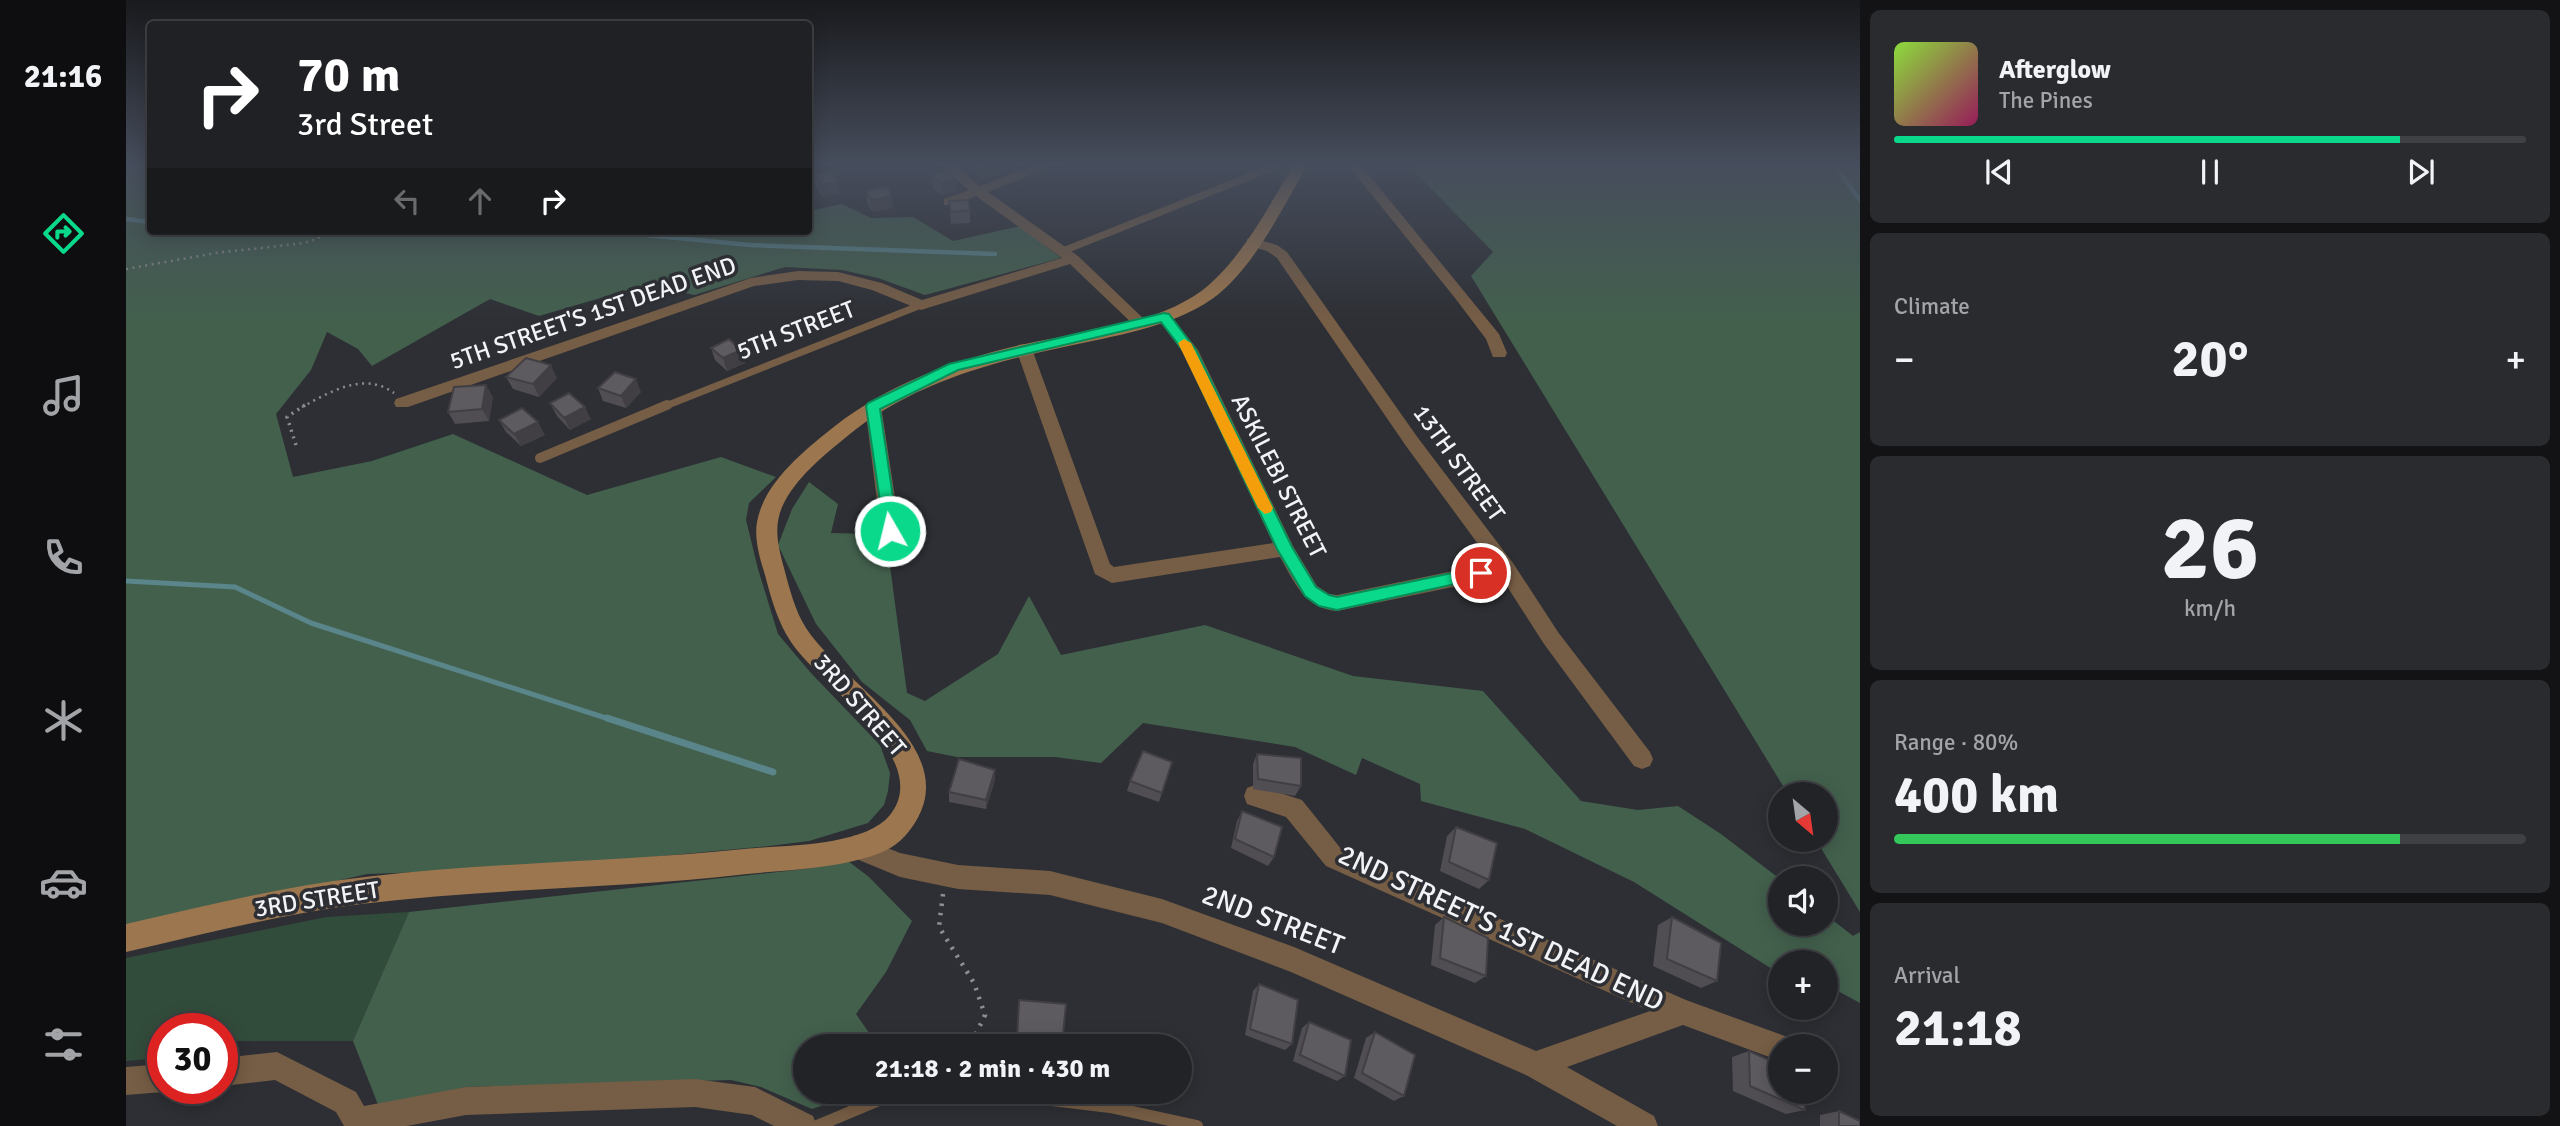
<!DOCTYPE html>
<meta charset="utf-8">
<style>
body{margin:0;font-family:Signika,sans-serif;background:#2a2b2f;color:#f1f3f6;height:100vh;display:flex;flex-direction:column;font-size:26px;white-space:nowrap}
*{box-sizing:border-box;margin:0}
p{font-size:23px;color:#a2a4a7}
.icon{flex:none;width:38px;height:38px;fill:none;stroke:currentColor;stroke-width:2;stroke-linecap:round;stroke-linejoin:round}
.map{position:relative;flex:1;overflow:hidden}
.panel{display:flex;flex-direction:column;gap:10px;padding:10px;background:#131315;width:700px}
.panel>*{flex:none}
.top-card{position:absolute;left:21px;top:21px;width:665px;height:214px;border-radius:7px;box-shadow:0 4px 18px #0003,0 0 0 2px #3f4044;background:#202124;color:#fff;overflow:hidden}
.needle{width:46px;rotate:151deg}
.tools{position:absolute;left:1642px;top:782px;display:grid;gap:14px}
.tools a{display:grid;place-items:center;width:70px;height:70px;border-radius:50%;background:#222327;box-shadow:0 4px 18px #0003,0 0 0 2px #3f4044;font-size:35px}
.speed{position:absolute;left:21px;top:1013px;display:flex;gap:14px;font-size:35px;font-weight:700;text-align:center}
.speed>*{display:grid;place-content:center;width:91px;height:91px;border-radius:50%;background:#222327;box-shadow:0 4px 18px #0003,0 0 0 2px #3f4044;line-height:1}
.speed .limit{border:10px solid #d22;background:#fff;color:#111}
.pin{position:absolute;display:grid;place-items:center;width:60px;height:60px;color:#fff;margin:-30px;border:4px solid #fff;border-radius:50%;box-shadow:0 2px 7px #0007}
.me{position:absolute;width:77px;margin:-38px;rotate:352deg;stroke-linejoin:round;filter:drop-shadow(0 0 5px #0008)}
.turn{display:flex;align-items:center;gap:24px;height:147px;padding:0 35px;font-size:32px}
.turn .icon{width:91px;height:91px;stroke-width:2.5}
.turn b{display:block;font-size:49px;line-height:60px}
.lanes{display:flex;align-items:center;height:66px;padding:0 35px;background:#0003;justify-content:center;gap:35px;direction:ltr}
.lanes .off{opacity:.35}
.big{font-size:52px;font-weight:700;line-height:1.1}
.panel .widget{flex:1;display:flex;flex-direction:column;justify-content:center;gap:10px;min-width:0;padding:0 24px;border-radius:10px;background:#2a2b2f}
.panel .dial{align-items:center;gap:0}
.dial b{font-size:91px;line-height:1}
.song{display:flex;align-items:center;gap:21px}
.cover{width:84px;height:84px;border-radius:10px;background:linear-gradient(135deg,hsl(90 70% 55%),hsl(330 70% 35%))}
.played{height:7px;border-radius:4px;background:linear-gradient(90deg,#0ad98b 80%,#3f4044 80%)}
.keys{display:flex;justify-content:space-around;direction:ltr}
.heat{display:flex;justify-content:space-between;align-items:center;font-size:38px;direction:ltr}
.charge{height:10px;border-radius:5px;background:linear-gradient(90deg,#34c759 80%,#3f4044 0)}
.trip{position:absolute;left:667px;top:1034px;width:399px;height:70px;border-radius:35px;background:#222327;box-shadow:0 4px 18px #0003,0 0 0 2px #3f4044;font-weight:700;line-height:70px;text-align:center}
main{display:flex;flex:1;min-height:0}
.tab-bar{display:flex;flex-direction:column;width:126px;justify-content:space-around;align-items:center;background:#0e0e10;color:#a2a4a7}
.tab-bar .icon{width:49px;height:49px}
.tab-bar .selected{color:#0ad98b}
.tab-bar b{font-size:32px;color:#f1f3f6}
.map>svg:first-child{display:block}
.green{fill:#324c3b}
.forest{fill:#43604d}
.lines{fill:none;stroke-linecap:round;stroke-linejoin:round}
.stream-far2{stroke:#5a858a;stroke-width:4.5}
.stream-far1{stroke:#5a858a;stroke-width:5}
.stream{stroke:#5a858a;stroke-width:7}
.path-far2{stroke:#8c8e92;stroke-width:2.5;stroke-dasharray:2 4.5;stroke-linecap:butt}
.path-far1{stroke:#8c8e92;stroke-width:3.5;stroke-dasharray:2 5;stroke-linecap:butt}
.path{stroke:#8c8e92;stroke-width:4.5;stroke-dasharray:2.5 7;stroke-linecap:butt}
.lane-far2{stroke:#765d45;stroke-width:7}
.lane-far1{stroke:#765d45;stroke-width:10}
.lane{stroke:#765d45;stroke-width:12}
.street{fill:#765d45;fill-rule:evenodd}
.secondary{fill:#9c764e;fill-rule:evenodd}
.wall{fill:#504d53}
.shaded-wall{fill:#413f43}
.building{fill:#5d5a60;stroke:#413f43;stroke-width:2}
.route{fill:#0ad98b;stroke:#068d5a;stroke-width:2}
.slow{fill:#f59e0b}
.labels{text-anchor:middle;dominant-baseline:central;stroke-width:7;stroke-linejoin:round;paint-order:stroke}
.street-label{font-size:24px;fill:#f1f3f6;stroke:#2d2f34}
.near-street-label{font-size:28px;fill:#f1f3f6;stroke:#2d2f34}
</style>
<main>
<nav class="tab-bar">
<b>21:16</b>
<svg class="icon selected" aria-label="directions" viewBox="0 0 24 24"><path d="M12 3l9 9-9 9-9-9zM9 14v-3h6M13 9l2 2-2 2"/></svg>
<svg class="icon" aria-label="music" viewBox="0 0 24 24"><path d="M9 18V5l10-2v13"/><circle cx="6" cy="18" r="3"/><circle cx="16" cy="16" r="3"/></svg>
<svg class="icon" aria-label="phone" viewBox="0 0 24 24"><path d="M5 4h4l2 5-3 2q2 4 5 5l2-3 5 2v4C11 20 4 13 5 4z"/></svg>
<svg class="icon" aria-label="climate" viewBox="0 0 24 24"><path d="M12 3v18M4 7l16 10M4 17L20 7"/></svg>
<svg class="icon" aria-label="car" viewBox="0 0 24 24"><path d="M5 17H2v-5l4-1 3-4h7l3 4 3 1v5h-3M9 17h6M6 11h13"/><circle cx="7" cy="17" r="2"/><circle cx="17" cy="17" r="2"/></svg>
<svg class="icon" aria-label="filters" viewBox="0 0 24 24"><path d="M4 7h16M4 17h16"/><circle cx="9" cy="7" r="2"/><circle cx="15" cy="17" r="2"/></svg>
</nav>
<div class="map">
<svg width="1734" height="1126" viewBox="0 0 1734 1126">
<rect width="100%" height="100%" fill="#2d2f34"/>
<path class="green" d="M283,912L227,1041H96V1029H37V1046H31L24,1059L0,1061V958L200,917Z"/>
<path class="forest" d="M0,164H24V231H682L683,211L716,204L745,218L787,217L827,241L894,226L935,258L799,295L752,278L716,270L659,267L568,295L522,284L413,316L364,299L246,366L232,349L201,332L185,370L150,414L167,477L246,461L327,434L461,495L595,457L650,477L623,503L620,520L632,569L652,634L684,672L754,745L764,773L762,791L758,805L742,823L683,841L643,846L406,868L241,874L0,929Z
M1281,164H1734V912L1690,840H1699V794H1662L1345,276L1367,252Z
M683,482L712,504L705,533L744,534L764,566L781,693L799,701L872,654L903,596L935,655L1079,625L1227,676L1357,691L1455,801L1512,810L1552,806L1595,834L1654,879V924H1699V914L1727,936L1734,932V1003L1699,984V962H1654V974L1508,882L1399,829L1295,801L1294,784L1236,758L1230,775L1169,747L1017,723L975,763L929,757H831L801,751L784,720L736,682L690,624L652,545L666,509Z
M722,861L743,877L786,921L760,972L730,1014L752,1046H679V1092H736L686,1109L635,1087L605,1080L340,1087L253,1107L227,1041L283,912L679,869Z"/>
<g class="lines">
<path class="stream-far2" d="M1707,164L1734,200
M0,219L24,222
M152,231L232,235L274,231
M478,231L624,245L869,254"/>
<path class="stream-far1" d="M0,581L109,587L185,623L486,720"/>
<path class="stream" d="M481,718L647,772"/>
<path class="path-far2" d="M0,269L90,253L178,243L191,239L201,231
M176,407C204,392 238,371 268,393"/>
<path class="path-far1" d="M170,445L161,417L179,405"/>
<path class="path" d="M817,894L813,927L848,983L859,1015L848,1038L840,1046"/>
<path class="lane-far2" d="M937,251L1155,164
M537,407L795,305"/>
<path class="lane-far1" d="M414,458L541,405"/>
<path class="lane" d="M859,1092L984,1107L1071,1126
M691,1126L772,1092"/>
<path class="street" d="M682,164H694L682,170Z
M812,164H827L854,186L912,164H931L862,192L952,256L1020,321L1023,324L1020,327H1010L944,264L795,310L746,290L712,281L672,280L628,286L282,407H270L268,403L270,399L625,278L672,271L712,272L756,283L796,300L936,258L850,196L828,205H818V199L843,190Z
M1221,164H1234L1373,334L1381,353L1379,357H1367L1360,339L1329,298Z
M1126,238L1151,245L1161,252L1292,438L1387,563L1432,632L1524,752L1527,759L1524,766L1516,769L1508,766L1418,644L1375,577L1211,611C1178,608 1169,583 1154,557L986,583L969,574L890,349L892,345L898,344L906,349L984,564L988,567L1147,543L1057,352L1030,317L1038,312L1043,314L1072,350L1167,546L1191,586L1203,594L1211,595L1366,563L1280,446L1151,258L1141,251L1121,245V239Z
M747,400L755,406L778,556L775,561L768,563L761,561L758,556L739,406Z
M1129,785L1176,800L1216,850L1560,1000L1664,1038L1667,1046H1654V1061L1557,1025L1441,1067L1528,1116L1532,1126H1491L1400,1075L1165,972L1036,923L924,895L832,889L774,877L721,855L717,847L721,839L729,835L774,853L832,865L924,871L1036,899L1168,947L1410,1051L1524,1011L1200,866L1160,817L1121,804L1118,796L1121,788Z
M151,1052L230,1092L238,1106L340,1087L569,1079L629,1087L687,1116L691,1126H648L626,1115L569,1107L340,1115L281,1126H218L210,1112L149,1080L96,1086V1058Z
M37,1064V1088H45L37,1092L0,1095V1067Z"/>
<path class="secondary" d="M1168,164H1182C1157,207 1127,270 1086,299C1044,328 987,336 938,347C858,364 783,385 719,438C697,456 670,478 657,505C647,526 652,546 658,568C663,587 669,611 680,628C718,687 851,754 779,836C768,848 754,854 739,858C701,869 660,870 621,874C492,889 363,888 235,904C156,914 78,934 0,952V924C79,906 158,886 239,877C365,862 492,862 618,849C657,845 738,847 764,815C809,758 693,685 665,642C652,623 645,598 639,575C634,559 628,539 631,522C638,482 680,449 709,426C763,384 824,362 890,346C950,332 1038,326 1085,283C1120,251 1144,204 1168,164Z"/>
</g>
<path class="wall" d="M850,164H872V174L858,179L850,172Z
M688,175L712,181L713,193L697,198L690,187Z
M806,175L829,179L830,191L816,195L807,188Z
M740,191L767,208L746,212L741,203Z
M823,201L844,210V223L825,224Z
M585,348L615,350L619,363L601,371L589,360Z
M380,377L431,378L413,397L387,389Z
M472,388L515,392L500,408L477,401Z
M367,397L363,421L329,424L322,412Z
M424,403L465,419L444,430L431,416Z
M373,420L419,435L395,446L380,432Z
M1131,754L1175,786L1169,796L1127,789V764Z
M1046,762L1033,802L1001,791L1004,781Z
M869,780L860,809L823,802V792Z
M1116,811L1148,857L1142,866L1105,848L1111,821Z
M1330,827L1363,880L1353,889L1314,871L1321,836Z
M1318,917L1360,976L1349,983L1305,965L1309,925Z
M1546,917L1591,981L1575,988L1527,966L1532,925Z
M1133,984L1166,1044L1159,1050L1119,1035L1127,991Z
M893,1000L940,1004L936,1046H890Z
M1183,1022L1219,1076L1211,1081L1167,1061L1176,1028Z
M1249,1032L1278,1096L1268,1101L1228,1078L1240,1038Z
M1623,1051L1679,1110L1660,1114L1607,1091L1606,1057Z
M1004,1092H1038V1094L1034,1099L1004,1094Z
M1713,1111L1734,1126H1694V1115Z"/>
<path class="shaded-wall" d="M864,164H872V174L858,179V167Z
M829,179L830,191L816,195V183Z
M712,181L713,193L697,198L696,185Z
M766,196L767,208L746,212L745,200Z
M615,350L619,363L601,371L597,358Z
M425,365L431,378L413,397L407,384Z
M510,379L515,392L500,408L495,396Z
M360,385L367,397L363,421L356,409Z
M459,407L465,419L444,430L438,418Z
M412,422L419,435L395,446L388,434Z
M869,770V780L860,809V800Z"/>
<path class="building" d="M703,171L712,181L696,185L688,175Z
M821,171L829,179L816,183L806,175Z
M761,187L766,196L745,200L740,191Z
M842,200L844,210L825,212L823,201Z
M603,339L615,350L597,358L585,348Z
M400,358L425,365L407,384L380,377Z
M489,372L510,379L495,396L472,388Z
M360,385L356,409L322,412L328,387Z
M443,393L459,407L438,418L424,403Z
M396,408L412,422L388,434L373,420Z
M1017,751L1046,762L1036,793L1004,781Z
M1131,754L1175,758V786L1132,779Z
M833,759L869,770L860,800L823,792Z
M1116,811L1156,827L1148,857L1109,839Z
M1330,827L1371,843L1363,880L1323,862Z
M1318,917L1362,938L1360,976L1314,958Z
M1546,917L1595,943L1591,981L1541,959Z
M1133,984L1172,1000L1166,1044L1124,1029Z
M893,1000L940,1004L936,1045L891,1040Z
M1183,1022L1225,1040L1219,1076L1174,1055Z
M1249,1032L1289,1055L1278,1096L1236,1073Z
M1623,1051L1654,1065V1092H1677L1679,1110L1624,1086Z
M1713,1111L1734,1121V1126H1713Z"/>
<linearGradient id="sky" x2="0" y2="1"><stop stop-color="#191a1d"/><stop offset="0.51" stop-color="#464d5c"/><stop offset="1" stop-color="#464d5c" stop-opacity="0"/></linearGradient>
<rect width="1734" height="322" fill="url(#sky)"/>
<path class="route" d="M1038,313L1043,314L1070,350L1166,547L1190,587L1203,595L1211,597L1355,567L1361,568L1363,573L1361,577L1211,610L1193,606L1179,596L1151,549L1058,352L1035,322L832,370L754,409L772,531L764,537L759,535L740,406L742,403L823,364Z"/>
<path class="slow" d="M1058,339L1065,343L1147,508L1145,512L1139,514L1132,508L1052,343Z"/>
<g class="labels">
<g class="street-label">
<text transform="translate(467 313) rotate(-19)">5TH STREET'S 1ST DEAD END</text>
<text transform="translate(670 330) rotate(-21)">5TH STREET</text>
<text transform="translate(1333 463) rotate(54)">13TH STREET</text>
<text transform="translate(1153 476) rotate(63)">ASKILEBI STREET</text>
<text transform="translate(734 705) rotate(49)">3RD STREET</text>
<text transform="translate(191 899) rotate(-9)">3RD STREET</text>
</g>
<g class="near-street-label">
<text transform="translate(1147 920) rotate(21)">2ND STREET</text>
<text transform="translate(1375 928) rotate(25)">2ND STREET'S 1ST DEAD END</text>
</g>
</g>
</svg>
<div class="tools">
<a><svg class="needle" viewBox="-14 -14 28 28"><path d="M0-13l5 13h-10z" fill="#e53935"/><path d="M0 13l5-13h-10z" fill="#a2a4a7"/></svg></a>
<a><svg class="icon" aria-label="sound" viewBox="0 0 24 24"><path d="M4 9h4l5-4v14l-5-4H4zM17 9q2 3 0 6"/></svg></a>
<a>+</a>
<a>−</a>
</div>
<div class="speed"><div class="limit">30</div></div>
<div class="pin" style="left:1355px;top:573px;background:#d93025"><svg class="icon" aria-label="arrive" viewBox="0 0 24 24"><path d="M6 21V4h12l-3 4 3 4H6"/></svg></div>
<svg class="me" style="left:764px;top:531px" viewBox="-20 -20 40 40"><circle r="17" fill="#0ad98b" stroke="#fff" stroke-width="3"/><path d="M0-11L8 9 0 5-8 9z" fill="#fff"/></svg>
<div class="trip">21:18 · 2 min · 430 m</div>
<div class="top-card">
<div class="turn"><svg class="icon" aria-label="right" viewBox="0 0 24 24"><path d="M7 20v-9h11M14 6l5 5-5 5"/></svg><div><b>70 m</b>3rd Street</div></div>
<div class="lanes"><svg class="icon off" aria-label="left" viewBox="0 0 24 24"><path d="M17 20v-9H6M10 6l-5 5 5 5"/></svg><svg class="icon off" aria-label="ahead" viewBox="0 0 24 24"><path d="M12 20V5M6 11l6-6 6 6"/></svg><svg class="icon" aria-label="right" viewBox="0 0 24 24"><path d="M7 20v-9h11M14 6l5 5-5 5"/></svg></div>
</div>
</div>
<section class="panel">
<div class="widget">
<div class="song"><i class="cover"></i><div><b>Afterglow</b><p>The Pines</p></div></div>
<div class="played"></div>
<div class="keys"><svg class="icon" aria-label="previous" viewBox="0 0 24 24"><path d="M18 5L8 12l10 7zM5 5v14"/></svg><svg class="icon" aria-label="pause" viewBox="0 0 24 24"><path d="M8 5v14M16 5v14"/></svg><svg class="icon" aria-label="next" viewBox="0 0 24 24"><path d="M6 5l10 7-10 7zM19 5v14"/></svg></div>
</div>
<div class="widget"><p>Climate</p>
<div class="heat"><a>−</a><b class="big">20°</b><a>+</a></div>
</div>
<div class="widget dial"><b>26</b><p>km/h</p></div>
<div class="widget"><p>Range · 80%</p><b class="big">400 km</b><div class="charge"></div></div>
<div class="widget"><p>Arrival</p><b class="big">21:18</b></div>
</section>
</main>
